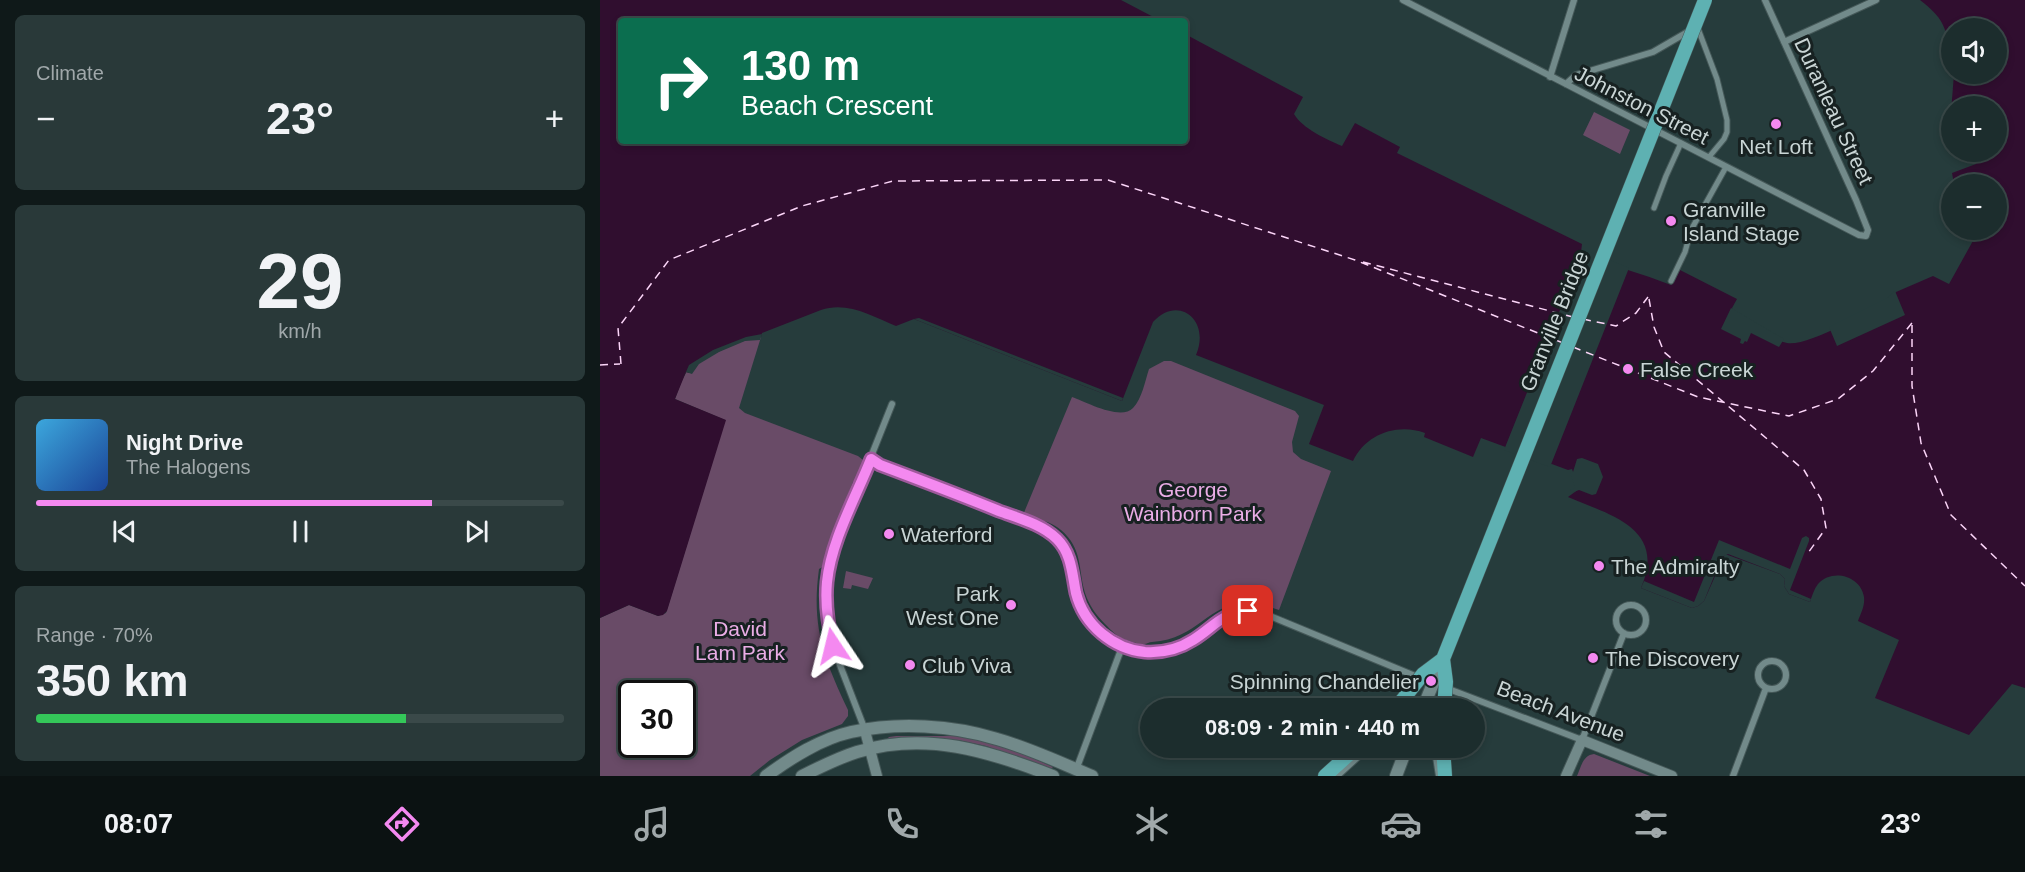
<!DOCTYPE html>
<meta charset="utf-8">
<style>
body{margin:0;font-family:Helvetica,sans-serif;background:#293939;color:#f1f3f6;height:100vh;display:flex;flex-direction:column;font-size:22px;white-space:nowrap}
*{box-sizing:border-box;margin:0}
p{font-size:20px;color:#a0a8aa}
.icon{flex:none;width:33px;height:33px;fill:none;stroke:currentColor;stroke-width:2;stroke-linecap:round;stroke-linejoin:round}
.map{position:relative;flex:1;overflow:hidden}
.drawer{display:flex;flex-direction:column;gap:15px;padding:15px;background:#0f1919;width:600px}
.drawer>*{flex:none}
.top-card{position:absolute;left:18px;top:18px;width:570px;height:126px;border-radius:6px;box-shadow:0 3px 9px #0003,0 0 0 2px #3a4949;background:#0b6e4f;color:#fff;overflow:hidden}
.tools{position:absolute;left:1341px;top:18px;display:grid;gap:12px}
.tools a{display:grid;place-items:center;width:66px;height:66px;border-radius:50%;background:#1c2d2d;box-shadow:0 3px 9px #0003,0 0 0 2px #3a4949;font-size:30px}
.speed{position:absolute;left:18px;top:680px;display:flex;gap:12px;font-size:30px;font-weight:700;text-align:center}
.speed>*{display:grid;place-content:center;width:78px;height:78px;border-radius:50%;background:#1c2d2d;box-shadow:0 3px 9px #0003,0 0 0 2px #3a4949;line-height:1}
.speed .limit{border:3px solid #111;border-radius:9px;background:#fff;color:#111}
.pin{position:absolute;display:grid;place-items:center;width:51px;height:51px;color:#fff;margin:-26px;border-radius:12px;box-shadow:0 3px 9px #0006}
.me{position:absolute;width:66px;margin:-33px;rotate:350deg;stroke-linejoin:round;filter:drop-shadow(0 0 4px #0008)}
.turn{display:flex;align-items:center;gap:21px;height:126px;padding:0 24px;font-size:27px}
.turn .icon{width:78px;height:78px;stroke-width:2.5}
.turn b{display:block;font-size:42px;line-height:51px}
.big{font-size:45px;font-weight:600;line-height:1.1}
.drawer .card{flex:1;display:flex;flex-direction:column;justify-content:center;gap:9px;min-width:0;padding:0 21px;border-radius:9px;background:#293939}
.drawer .dial{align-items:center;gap:0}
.dial b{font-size:78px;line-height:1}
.song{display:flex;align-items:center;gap:18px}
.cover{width:72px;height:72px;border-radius:9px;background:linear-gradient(135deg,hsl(200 70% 55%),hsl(220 70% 35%))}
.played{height:6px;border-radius:3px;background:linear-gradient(90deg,#f489f0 75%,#3a4949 75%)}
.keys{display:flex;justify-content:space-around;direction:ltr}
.heat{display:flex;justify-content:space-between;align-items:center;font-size:33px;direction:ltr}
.charge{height:9px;border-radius:4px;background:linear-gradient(90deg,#34c759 70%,#3a4949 0)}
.trip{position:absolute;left:540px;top:698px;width:345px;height:60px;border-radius:30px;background:#1c2d2d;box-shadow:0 3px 9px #0003,0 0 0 2px #3a4949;font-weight:600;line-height:60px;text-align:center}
.dock{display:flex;height:96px;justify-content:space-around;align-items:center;background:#0b1212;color:#a0a8aa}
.dock .icon{width:42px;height:42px}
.dock .on{color:#f489f0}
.dock b{font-size:27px;color:#f1f3f6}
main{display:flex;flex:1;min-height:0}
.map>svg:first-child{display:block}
.green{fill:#694b67;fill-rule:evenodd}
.water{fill:#300e2f}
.pier{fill:#263c3c}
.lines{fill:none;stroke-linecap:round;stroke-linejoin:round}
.ferry{stroke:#fbd5f8;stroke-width:1.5;stroke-dasharray:8 6;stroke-linecap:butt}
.pedestrian-casing{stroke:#455858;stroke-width:7}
.minor-casing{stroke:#455858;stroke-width:8}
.tertiary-casing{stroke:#455858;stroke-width:12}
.secondary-casing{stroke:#455858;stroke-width:14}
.trunk-casing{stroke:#455858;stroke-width:15}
.pedestrian{stroke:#728a8a;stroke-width:5}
.minor{stroke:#728a8a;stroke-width:6}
.tertiary{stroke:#728a8a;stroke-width:10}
.secondary{stroke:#728a8a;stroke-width:12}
.trunk{stroke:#5eb1b2;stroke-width:14}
.secondary-bridge-casing{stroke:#455858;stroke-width:14;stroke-linecap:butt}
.trunk-bridge-casing{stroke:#455858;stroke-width:15;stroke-linecap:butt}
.secondary-bridge{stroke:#728a8a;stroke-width:12}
.trunk-bridge{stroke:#5eb1b2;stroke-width:14}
.route-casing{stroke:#9f599c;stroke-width:15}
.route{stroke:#f489f0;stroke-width:10}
.poi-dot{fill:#f489f0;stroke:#172121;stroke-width:2}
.labels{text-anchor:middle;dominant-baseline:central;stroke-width:6;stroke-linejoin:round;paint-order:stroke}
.street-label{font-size:21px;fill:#c9d5d5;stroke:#172121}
.poi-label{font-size:21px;fill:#c9d5d5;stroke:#172121;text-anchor:start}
.park-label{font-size:21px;fill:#eaade6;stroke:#172121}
</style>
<main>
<section class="drawer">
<div class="card"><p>Climate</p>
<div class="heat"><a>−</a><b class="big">23°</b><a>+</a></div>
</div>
<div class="card dial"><b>29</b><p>km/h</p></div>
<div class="card">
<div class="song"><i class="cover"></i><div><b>Night Drive</b><p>The Halogens</p></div></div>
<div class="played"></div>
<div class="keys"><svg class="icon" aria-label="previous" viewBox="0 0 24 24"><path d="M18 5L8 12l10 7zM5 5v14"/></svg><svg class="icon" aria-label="pause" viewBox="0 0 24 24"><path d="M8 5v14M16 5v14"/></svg><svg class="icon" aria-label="next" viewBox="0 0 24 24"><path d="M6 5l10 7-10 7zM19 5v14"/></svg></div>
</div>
<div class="card"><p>Range · 70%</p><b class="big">350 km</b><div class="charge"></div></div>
</section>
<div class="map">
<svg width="1425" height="776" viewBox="0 0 1425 776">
<rect width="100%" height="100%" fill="#263c3c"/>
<path class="green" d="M994,112L1030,130L1020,154L983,135Z
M161,337L139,408L145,413L258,456L263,460L256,480L253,482L229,542L230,546L224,566L219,569C211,627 224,659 248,710V716L242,724L202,740L170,760L150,776H0V618L29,605L58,616L66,613L125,420L75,399C78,391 81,381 86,373C96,356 141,340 161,337ZM32,693H82V744H32Z
M564,361H571L695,411L699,416L692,442L693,452L701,459L731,471L679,610C610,584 610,638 552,642C549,642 547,644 544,644C539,645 531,641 526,640C516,636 512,631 505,624C496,615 489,605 485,593C478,569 483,549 461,530C451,521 436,519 423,515L472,397C486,402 521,421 533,408C542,399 545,381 549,369Z
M246,571L273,578L268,589L252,585L251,589L243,588Z
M296,736H359L394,741L453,767L451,769L386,746L358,740L287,739L289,737Z
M994,754L1050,776H977C981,767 983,755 994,754Z"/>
<path class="water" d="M0,0H521L561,21H21V141H585V34L703,97L694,114C703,129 726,139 742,146L755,123L800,147L797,153L982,244L981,252C1010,266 1041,273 1071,285L1080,270L1137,299L1132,308L1134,314C1151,324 1168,339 1187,343C1208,347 1268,311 1289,301L1296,292L1333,276L1349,284L1379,230H1396V184H1354L1352,173L1376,164L1375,152H1396V106H1352L1351,129L1350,125L1354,74H1396V28H1352L1351,53C1345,25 1343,18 1320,0H1425V688L1412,684L1369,735L1275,698L1299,640L1258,621C1261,613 1265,606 1264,597C1261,576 1232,568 1218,584C1214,589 1212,596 1210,602L1189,594L1184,586L1185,579L1180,574L1125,554L1104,601L1098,606L1092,608L1041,588C1067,528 1010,515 968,497L979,489L972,469L968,470L881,438L873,457L824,437L825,433C797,423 766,434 753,461L709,444L724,405L596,355C611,320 578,294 553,322L522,401L314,319L296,326C272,316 247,301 221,310L162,333L161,337L145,339L97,362L89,373L86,372L75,399L126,420L67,611L63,615L58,616L29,605L0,618Z"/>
<path class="pier" d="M984,250L1029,268L950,467L904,450Z
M1295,291L1305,315L1237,346L1229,327L1287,298Z
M1131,308L1184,339L1179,347L1151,333L1147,342L1145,341L1143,344L1140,343L1141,339L1121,329Z
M319,318L523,398L522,401L314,319Z
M162,334L160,340L145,341L119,352L99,364L92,374L86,372L89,365L113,350L146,337Z
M982,458L998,464L1003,477L996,494L992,495L979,490L971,493L970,490L975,488L970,473L973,472L977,459Z
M1206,536L1209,538V541L1190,590L1211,599L1210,602L1189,594L1184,586L1185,579L1180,574L1128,554L1122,557L1104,601L1098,606L1092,608L1041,588L1044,581L1094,602L1119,540L1190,569L1202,538Z"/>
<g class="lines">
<path class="ferry" d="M763,262L973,317
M1049,299L1054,327L1064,352L1204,470L1221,499L1226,528L1208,553
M983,319L1016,326L1036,313L1048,297
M1312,325V386L1321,443L1351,515L1425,586
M973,347L1098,397L1189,416L1238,399L1273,371L1312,323
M21,364L18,328L69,260L202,206L293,181L508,180L755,260L963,343
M0,365L20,364"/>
<g class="pedestrian-casing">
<path id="pedestrian" d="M1097,26L1117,79L1127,120V132L1124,139L1109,157
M1054,208L1066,176L1081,143
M1071,281L1085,252L1091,230L1126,167"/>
</g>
<g class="minor-casing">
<path id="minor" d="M803,0L1259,235L1266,236L1268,230L1256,200L1165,0
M1184,42L1276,0
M950,77L974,0
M966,84L976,75L1053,52L1091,30
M271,459L280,465C320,480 360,495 399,511C418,518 442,524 456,538C471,554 472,573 476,593C481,615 500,638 522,647C544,655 572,653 592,641C622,623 623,605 665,614L820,678
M1016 620a15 15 0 1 1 30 0a15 15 0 1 1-30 0Z
M1158 675a14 14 0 1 1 28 0a14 14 0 1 1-28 0Z
M846,688L982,740L1024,633
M265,730L233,647L228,621L227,584L235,547L292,404
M829,747L836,757L839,776
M476,770L522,647
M737,776L769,747
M1133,776L1166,688"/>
</g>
<g class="tertiary-casing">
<path id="tertiary" d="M265,731L277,776
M966,776L982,740L1072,776"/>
</g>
<g class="secondary-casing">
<path id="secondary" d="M166,776C191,758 220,739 251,732C298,722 352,725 397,739C429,748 461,763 492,776
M202,776C220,767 238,758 257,752C326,731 389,751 453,776
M796,776L807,747"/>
</g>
<g class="trunk-casing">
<path id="trunk" d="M843,747L845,776
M725,776L757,747"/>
</g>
<use href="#pedestrian" class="pedestrian"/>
<use href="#minor" class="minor"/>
<use href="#tertiary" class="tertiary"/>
<use href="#secondary" class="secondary"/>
<use href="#trunk" class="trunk"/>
<g class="secondary-bridge-casing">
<path id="secondary-bridge" d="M823,708L843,659"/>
</g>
<g class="trunk-bridge-casing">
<path id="trunk-bridge" d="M796,708L823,674L843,659
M844,708L846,682L843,659L1105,0"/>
</g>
<use href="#secondary-bridge" class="secondary-bridge"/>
<use href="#trunk-bridge" class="trunk-bridge"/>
</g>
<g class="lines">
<g class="route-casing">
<path id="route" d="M233,646C228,625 225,603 227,582C231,541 256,497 271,459L280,465C320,480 360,495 399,511C418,518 442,524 457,539C472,554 472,574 476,593C484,625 513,649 545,652C561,653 579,649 593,640C614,627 621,613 648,611"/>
</g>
<use href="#route" class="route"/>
</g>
<g class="poi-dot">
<circle cx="1176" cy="124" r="6"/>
<circle cx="1071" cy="221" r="6"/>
<circle cx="1028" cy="369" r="6"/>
<circle cx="289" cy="534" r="6"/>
<circle cx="999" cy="566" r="6"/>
<circle cx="411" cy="605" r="6"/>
<circle cx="993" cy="658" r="6"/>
<circle cx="310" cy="665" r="6"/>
<circle cx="831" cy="681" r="6"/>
</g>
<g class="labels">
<g class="street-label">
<text transform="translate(1042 105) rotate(27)">Johnston Street</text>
<text transform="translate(1234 111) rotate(65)">Duranleau Street</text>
<text transform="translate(954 321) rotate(-68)">Granville Bridge</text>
<text transform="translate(961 711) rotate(21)">Beach Avenue</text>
</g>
<g class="poi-label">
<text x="1176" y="146" text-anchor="middle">Net Loft</text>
<text x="1083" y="209">Granville<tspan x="1083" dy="24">Island Stage</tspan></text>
<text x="1040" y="369">False Creek</text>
<text x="301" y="534">Waterford</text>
<text x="1011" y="566">The Admiralty</text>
<text x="399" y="593" text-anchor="end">Park<tspan x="399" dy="24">West One</tspan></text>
<text x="1005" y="658">The Discovery</text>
<text x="322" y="665">Club Viva</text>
<text x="819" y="681" text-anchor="end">Spinning Chandelier</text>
</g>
<g class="park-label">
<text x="593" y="489">George<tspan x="593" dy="24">Wainborn Park</tspan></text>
<text x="140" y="628">David<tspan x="140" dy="24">Lam Park</tspan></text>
</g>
</g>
</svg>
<div class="tools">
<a><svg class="icon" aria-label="sound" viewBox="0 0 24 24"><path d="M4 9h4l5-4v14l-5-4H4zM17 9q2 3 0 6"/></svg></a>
<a>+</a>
<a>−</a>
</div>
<div class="speed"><div class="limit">30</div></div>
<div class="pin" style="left:648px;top:611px;background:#d93025"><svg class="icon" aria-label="arrive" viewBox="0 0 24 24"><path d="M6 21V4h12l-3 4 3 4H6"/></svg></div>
<svg class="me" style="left:233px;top:646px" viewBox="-20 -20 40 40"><path d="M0-17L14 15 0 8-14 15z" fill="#f489f0" stroke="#fff" stroke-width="4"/></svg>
<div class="trip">08:09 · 2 min · 440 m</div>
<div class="top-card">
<div class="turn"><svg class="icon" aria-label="right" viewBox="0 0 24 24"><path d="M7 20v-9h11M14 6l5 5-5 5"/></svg><div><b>130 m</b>Beach Crescent</div></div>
</div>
</div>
</main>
<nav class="dock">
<b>08:07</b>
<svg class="icon on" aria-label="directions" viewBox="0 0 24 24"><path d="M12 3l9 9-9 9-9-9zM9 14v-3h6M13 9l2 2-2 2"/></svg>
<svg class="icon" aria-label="music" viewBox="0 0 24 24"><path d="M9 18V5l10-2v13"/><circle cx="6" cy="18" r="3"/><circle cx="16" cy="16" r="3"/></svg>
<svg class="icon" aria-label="phone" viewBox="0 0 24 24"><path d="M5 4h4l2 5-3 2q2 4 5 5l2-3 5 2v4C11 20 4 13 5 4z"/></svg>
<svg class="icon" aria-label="climate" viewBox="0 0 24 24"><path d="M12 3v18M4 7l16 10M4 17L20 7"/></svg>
<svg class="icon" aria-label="car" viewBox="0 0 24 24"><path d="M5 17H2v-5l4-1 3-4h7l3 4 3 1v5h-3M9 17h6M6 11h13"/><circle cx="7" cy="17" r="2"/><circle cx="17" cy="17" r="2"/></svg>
<svg class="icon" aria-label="filters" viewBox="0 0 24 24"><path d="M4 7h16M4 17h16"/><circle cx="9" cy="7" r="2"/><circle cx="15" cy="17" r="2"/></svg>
<b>23°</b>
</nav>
